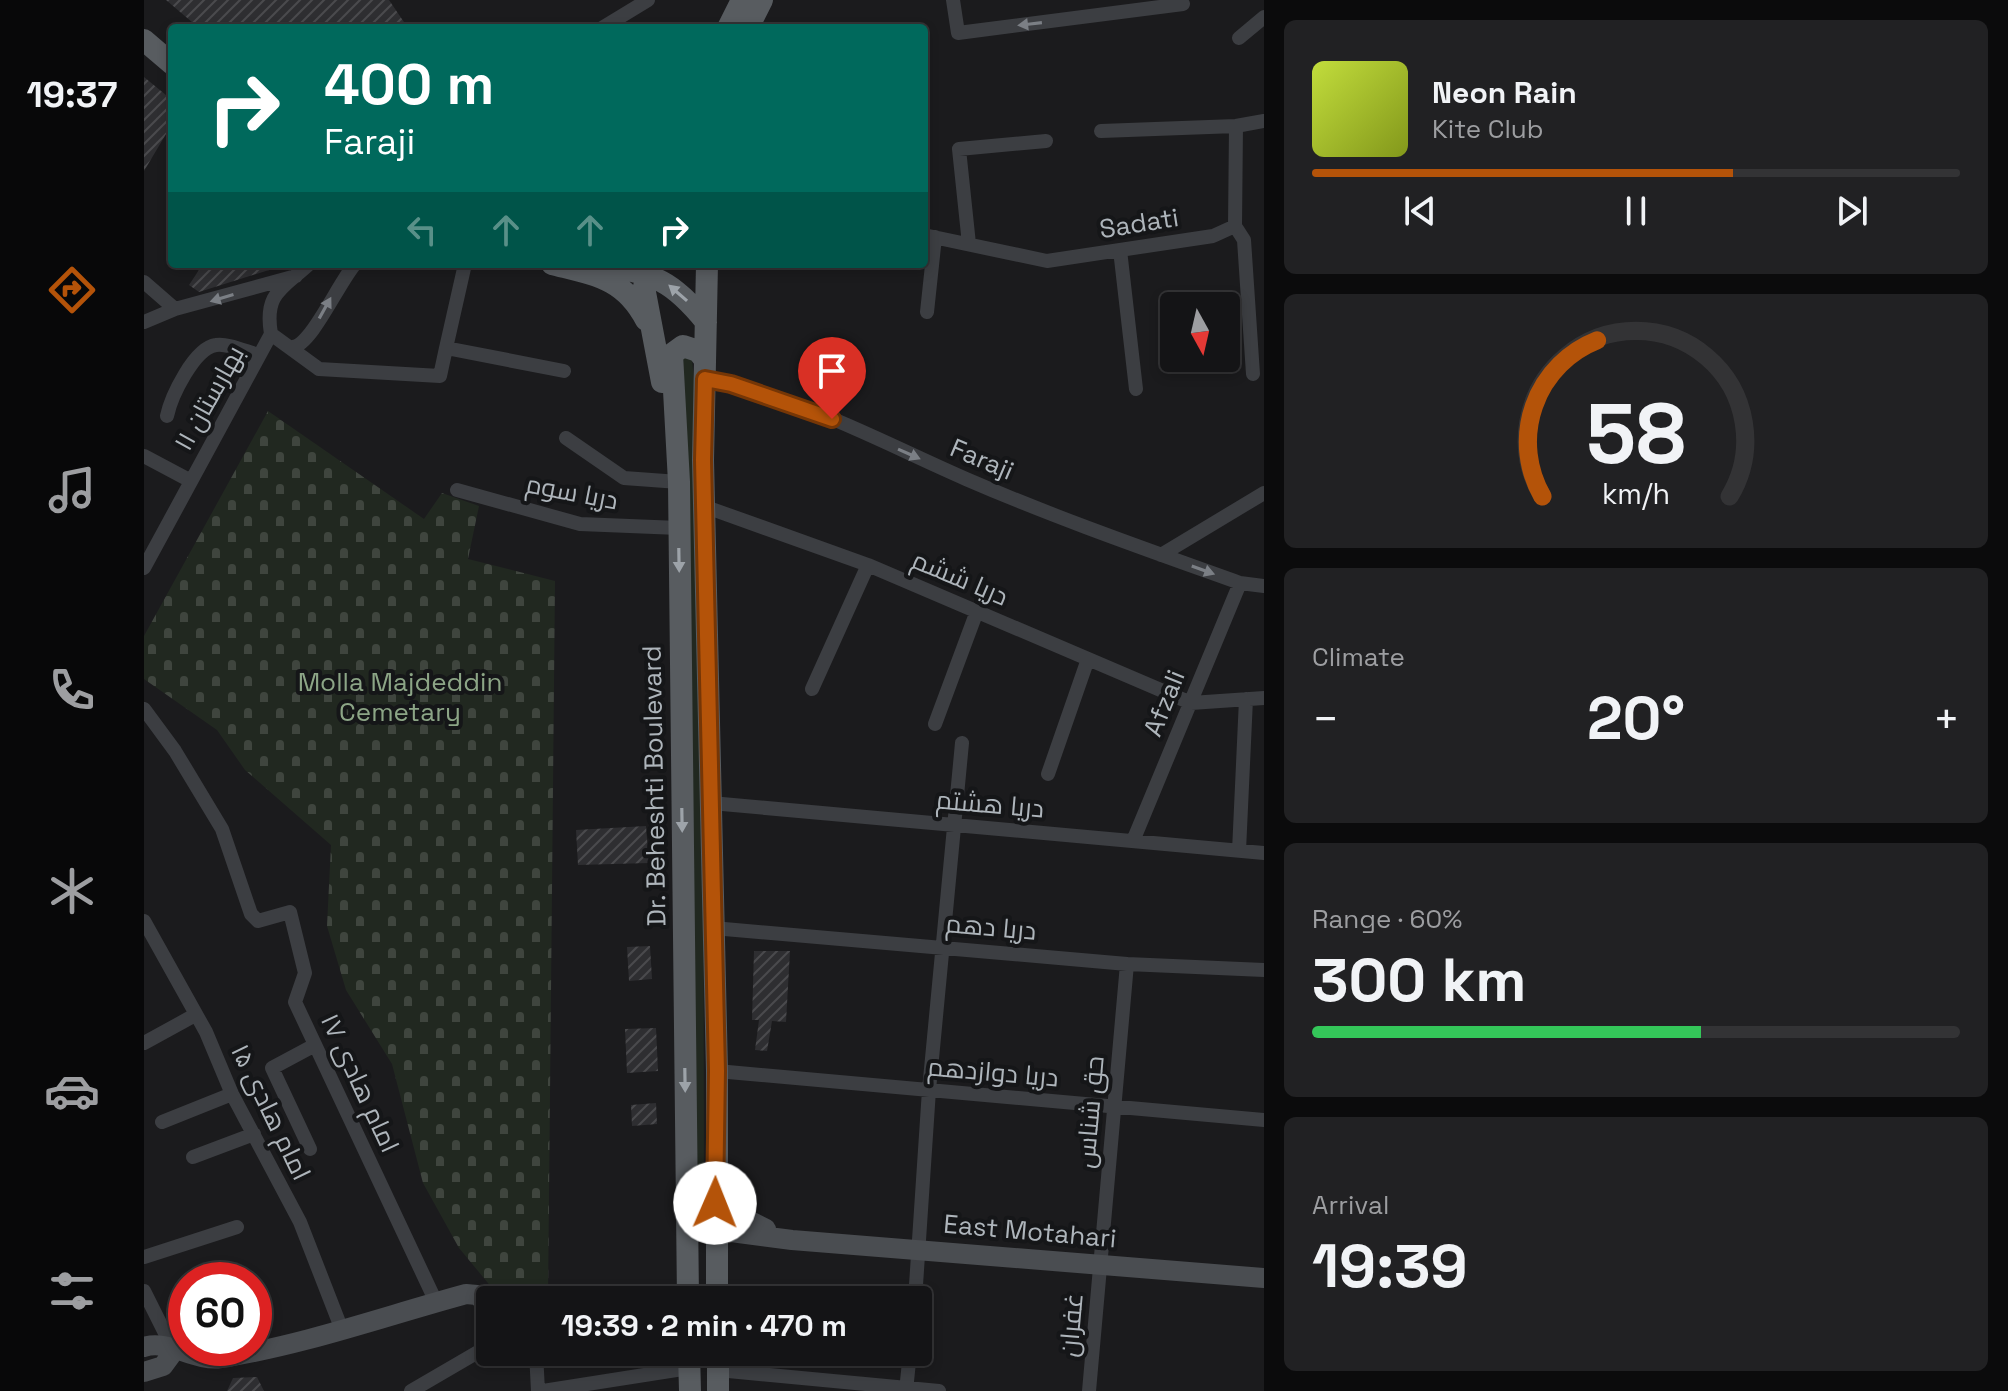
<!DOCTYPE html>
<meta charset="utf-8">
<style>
body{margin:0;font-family:"Space Grotesk",Cairo,sans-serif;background:#212123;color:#f1f3f6;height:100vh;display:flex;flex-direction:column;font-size:30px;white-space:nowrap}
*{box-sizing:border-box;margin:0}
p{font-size:26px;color:#9d9ea1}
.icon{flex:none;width:44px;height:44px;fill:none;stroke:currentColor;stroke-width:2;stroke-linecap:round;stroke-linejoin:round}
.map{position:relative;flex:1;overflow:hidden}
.side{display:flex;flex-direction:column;gap:20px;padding:20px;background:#0b0b0c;width:744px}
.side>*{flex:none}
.hud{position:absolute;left:24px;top:24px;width:760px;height:244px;border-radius:8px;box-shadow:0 4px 12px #0003,0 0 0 2px #333335;background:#00695c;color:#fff;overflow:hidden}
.needle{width:52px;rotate:172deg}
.buttons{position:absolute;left:1016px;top:292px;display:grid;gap:16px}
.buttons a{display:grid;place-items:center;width:80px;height:80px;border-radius:8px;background:#141416;box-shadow:0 4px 12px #0003,0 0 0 2px #333335;font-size:40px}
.speed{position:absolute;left:24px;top:1262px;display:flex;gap:16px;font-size:40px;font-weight:700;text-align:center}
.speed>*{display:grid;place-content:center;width:104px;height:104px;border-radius:50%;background:#141416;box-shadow:0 4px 12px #0003,0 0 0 2px #333335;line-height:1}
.speed .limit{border:12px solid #d22;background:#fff;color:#111}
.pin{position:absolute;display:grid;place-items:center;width:68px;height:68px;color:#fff;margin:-82px -34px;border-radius:50% 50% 50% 0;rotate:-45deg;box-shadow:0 0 8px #0007}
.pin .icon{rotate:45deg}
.me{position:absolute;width:88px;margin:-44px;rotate:1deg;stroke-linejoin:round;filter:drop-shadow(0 0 6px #0008)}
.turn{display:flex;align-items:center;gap:28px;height:168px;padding:0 24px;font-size:36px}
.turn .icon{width:104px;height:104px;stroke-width:2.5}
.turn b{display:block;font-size:56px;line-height:68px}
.lanes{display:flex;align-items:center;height:76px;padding:0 24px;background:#0003;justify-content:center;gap:40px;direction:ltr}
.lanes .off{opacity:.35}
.big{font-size:60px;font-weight:800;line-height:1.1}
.side .widget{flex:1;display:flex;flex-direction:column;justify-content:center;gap:12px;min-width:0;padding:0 28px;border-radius:12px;background:#212123}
.side .dial{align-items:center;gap:0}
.dial svg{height:208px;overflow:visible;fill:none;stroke:#333335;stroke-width:7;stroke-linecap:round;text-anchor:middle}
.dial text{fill:#f1f3f6;stroke:none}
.song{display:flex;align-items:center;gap:24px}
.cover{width:96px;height:96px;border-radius:12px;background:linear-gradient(135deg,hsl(70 70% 55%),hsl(70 70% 35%))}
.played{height:8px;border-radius:4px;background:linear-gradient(90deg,#b45309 65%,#333335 65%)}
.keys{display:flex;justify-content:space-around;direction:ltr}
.heat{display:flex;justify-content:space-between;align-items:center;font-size:44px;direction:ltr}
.charge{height:12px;border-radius:6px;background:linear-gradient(90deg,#34c759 60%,#333335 0)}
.trip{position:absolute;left:332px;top:1286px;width:456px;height:80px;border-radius:8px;background:#141416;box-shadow:0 4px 12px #0003,0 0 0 2px #333335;font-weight:800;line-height:80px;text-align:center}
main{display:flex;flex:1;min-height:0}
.tabs{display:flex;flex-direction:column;width:144px;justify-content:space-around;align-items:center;background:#080809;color:#9d9ea1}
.tabs .icon{width:56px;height:56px}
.tabs .selected{color:#b45309}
.tabs b{font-size:36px;color:#f1f3f6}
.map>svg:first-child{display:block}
.green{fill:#212820}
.cemetery{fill:url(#cemetery-stones)}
.building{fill:url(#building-hatch)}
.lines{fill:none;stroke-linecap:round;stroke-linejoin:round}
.minor{stroke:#3c3e42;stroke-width:14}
.secondary{stroke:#4a4d51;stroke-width:20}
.primary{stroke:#585c60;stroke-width:22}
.oneway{fill:#7b7f85}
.oneway2{fill:#9da3a9}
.route-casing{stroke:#753606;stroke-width:20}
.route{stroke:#b45309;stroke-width:14}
.labels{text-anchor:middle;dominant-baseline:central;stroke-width:8;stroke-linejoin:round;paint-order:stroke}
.street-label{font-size:26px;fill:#aeb5bb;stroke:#151618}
.park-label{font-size:26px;fill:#8ca586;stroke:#151618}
</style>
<main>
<nav class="tabs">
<b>19:37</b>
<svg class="icon selected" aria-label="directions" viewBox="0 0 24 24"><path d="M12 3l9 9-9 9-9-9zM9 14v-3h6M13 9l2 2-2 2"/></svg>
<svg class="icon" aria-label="music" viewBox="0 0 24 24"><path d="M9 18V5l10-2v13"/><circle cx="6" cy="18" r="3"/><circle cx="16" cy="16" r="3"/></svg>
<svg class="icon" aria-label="phone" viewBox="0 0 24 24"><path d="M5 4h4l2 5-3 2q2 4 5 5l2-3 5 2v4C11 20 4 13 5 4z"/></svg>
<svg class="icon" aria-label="climate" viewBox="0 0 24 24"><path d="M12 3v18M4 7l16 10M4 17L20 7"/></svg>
<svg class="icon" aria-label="car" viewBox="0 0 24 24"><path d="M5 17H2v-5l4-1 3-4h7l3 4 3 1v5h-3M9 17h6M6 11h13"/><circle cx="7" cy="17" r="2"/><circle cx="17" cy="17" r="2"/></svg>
<svg class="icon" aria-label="filters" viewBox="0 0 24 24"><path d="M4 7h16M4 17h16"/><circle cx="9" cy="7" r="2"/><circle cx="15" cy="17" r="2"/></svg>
</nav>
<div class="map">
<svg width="1120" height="1391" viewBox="0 0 1120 1391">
<defs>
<pattern id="cemetery-stones" width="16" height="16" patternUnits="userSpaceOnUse" patternTransform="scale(2)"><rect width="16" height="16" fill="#212820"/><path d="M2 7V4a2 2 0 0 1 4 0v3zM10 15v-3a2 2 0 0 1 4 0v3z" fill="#3f453e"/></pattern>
<pattern id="building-hatch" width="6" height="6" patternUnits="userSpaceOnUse" patternTransform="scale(2)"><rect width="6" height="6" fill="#2e2e31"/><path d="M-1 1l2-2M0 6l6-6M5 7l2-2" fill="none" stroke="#4a4a4d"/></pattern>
</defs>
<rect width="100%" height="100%" fill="#1b1b1d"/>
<path class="green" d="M543,356L548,360L559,460L560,1216L553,1166L539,359Z"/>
<path class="cemetery" d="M124,411L280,519L298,493L335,506L324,559L411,581L404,1300H358L315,1248L279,1183L248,1064L202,990L183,926L187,845L101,770L73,730L0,679V636Z"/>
<path class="building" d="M22,0H245L264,28H55Z
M0,77L28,100V124L0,171Z
M59,264H141V265L55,292L45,285Z
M502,826L505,863L434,865L432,830Z
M506,946L508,979L485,981L483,947Z
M610,951H646L642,1022L628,1021L623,1051L611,1050L615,1020H608Z
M512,1028L514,1071L483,1073L481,1029Z
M512,1103L513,1124L488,1126L487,1105Z
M475,1352H514L515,1363L478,1366Z
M113,1377L120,1391H83L89,1378Z"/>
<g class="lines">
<path class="minor" d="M809,0L814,33L1039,4
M458,28L504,0
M1095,38L1120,17
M1092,126L1091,226L1100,240L1109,374
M957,131L1092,126L1120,121
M780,235L903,261L1069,236L1091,226
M825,244L815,149L902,141
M976,250L992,389
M0,282L31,309
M783,312L791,237
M0,322L31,309L152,276
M127,334L175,369L296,376L302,348L420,371
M127,334C120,293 138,289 165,264
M149,347C168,344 195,282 211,264
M302,348L321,264
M561,379C653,395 737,442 822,479C912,518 1004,550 1096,583L1120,586
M23,416C27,397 50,348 72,345C84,343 103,352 115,355
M422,438L480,478L535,482
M0,456L47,481
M313,490L436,524L535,528
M562,507L724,565L1047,703L1120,698
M1017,555L1120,493
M0,568L127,334
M668,689L724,565
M0,709L31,751L78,829L107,914L114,921L146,912L161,973L151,1002L292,1302
M791,724L833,611
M904,774L944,659
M567,803L1120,853
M989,841L1096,583
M1095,851L1102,699
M0,921L62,1032L88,1094L156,1222L198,1330
M569,928L983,964L1120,970
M0,1043L51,1015
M573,1071L1120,1120
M18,1122L88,1094
M166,1149L128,1068L171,1045
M49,1157L110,1134
M0,1257L93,1227
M0,1291L30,1351
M771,1300L785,1090L818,743
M392,1352L394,1391
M574,1370L795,1391
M267,1391L346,1345
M399,1391L545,1368
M762,1391L766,1352
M945,1391L983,964"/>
<path class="secondary" d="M571,1203L622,1229
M572,1230L648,1240L1120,1278
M0,1347C24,1339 51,1362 77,1358C160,1345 241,1316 322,1294L333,1295L346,1306
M0,1372L19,1366L30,1351"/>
<path class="primary" d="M584,28L598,0
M604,28L618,0
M0,40L28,64
M408,264C451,275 480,278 502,320
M459,264C512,276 527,279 562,322
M505,264L500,287L518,382
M563,264L559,460L573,1071V1300
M544,1300L535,482L528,354L539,346L554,351L561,360
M545,1352L546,1391
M574,1352V1391"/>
</g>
<defs><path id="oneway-solid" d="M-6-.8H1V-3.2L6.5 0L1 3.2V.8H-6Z" transform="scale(2)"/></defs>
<g class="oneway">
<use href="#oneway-solid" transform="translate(886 24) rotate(173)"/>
<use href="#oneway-solid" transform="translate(78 298) rotate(163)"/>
<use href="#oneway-solid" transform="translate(181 308) rotate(-61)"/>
<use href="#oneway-solid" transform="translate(765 454) rotate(24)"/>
<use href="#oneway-solid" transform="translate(1059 570) rotate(20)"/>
</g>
<g class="oneway2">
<use href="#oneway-solid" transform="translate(534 293) rotate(-139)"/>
<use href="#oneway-solid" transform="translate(535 560) rotate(89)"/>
<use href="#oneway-solid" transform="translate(538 820) rotate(89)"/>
<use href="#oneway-solid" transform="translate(541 1080) rotate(89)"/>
</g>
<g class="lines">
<g class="route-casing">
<path id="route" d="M571,1203L573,1071L559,460L561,379L587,384L688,419"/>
</g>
<use href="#route" class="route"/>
</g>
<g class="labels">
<g class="street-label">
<text transform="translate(995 223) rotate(-9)">Sadati</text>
<text transform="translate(65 398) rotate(-61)">بهارستان ۱۱</text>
<text transform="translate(838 459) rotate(23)">Faraji</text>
<text transform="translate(428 492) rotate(11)">دریا سوم</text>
<text transform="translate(816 578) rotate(23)">دریا ششم</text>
<text transform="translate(1020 703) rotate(-68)">Afzali</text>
<text transform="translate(510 786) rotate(-91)">Dr. Beheshti Boulevard</text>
<text transform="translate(846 804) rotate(5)">دریا هشتم</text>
<text transform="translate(847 927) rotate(5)">دریا دهم</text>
<text transform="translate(849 1072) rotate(5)">دریا دوازدهم</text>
<text transform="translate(216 1083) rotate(65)">امام هادی ۱۷</text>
<text transform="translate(127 1112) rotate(64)">امام هادی ۱۵</text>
<text transform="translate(946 1112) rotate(-85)">حق شناس</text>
<text transform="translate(886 1231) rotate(5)">East Motahari</text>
<text transform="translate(927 1325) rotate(-85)">غفران</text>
</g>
<g class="park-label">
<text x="256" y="682">Molla Majdeddin<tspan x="256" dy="30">Cemetary</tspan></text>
</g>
</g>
</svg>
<div class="buttons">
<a><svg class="needle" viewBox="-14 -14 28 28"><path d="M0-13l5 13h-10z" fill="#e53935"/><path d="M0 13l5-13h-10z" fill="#9d9ea1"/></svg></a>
</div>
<div class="speed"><div class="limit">60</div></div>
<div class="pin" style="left:688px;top:419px;background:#d93025"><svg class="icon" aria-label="arrive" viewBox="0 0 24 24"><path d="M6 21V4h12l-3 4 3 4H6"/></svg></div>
<svg class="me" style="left:571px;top:1203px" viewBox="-20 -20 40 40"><circle r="19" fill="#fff"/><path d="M0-13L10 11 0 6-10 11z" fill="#b45309"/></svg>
<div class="trip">19:39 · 2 min · 470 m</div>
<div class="hud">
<div class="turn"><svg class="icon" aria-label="right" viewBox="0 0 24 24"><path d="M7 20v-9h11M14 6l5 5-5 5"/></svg><div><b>400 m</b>Faraji</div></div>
<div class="lanes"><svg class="icon off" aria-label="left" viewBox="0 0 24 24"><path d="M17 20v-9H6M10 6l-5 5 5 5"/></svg><svg class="icon off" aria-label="ahead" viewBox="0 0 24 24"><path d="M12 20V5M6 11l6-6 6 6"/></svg><svg class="icon off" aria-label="ahead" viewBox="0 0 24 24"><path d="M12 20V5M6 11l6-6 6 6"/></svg><svg class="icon" aria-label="right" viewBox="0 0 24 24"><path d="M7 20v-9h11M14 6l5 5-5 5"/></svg></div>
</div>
</div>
<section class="side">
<div class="widget">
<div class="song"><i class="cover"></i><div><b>Neon Rain</b><p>Kite Club</p></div></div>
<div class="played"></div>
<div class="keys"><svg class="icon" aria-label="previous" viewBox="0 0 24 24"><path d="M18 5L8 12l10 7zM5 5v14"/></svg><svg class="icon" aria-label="pause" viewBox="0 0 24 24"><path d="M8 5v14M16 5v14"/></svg><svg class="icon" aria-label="next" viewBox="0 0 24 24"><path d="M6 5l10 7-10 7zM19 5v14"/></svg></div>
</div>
<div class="widget dial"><svg viewBox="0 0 100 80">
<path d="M14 69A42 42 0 1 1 86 69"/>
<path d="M14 69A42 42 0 0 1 35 9" stroke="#b45309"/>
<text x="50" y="56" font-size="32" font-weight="700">58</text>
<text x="50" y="72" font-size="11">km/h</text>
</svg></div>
<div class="widget"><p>Climate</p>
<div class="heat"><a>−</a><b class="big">20°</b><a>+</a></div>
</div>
<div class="widget"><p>Range · 60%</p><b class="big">300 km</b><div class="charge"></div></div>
<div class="widget"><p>Arrival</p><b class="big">19:39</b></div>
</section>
</main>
